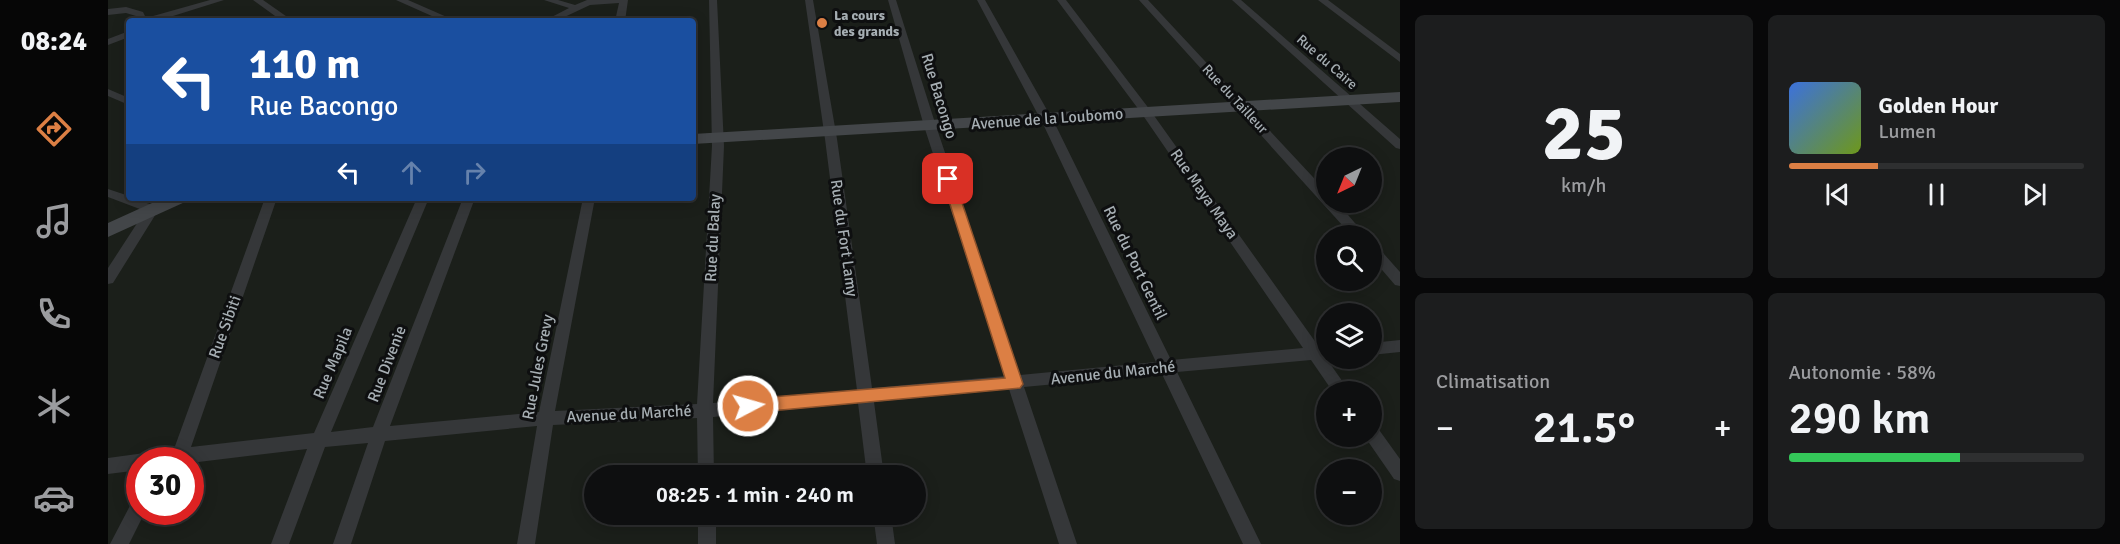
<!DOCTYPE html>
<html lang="fr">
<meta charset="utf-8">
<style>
body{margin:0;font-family:Signika,sans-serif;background:#1c1d1e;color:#f1f3f6;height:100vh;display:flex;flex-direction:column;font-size:22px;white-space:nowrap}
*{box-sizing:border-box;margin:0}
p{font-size:20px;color:#9b9c9f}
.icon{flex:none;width:33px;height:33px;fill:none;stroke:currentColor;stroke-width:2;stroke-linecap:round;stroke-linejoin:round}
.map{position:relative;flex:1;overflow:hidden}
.panel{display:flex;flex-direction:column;gap:15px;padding:15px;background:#080809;width:720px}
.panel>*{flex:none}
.banner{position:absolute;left:18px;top:18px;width:570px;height:183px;border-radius:6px;box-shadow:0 3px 15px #0003,0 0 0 2px #2e2f30;background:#1a4fa0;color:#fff;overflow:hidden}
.needle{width:39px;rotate:223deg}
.tools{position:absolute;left:1208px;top:147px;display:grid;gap:12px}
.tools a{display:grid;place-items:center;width:66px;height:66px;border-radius:50%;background:#0e0f10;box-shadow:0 3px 15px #0003,0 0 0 2px #2e2f30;font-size:30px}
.speed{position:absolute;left:18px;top:447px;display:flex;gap:12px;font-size:30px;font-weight:700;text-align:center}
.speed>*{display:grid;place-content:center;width:78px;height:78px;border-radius:50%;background:#0e0f10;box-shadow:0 3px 15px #0003,0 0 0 2px #2e2f30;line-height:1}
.speed .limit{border:9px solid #d22;background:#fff;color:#111}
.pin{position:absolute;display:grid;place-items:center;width:51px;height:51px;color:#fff;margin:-26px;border-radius:12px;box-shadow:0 3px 9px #0006}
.me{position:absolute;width:66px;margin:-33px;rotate:84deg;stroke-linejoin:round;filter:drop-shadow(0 0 4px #0008)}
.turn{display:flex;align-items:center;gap:21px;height:126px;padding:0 24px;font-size:27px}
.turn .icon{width:78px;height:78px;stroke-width:2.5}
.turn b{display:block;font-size:42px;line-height:51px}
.lanes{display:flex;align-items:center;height:57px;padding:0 24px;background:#0003;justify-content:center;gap:30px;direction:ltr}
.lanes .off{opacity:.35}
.big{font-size:45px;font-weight:600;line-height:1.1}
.panel .card{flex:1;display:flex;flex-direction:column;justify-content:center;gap:9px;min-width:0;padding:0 21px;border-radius:9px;background:#1c1d1e}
.panel .dial{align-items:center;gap:0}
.dial b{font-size:78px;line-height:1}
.song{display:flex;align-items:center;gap:18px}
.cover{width:72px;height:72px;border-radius:9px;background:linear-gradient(135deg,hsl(220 70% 55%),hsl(80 70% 35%))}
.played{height:6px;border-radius:3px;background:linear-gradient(90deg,#dc7f44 30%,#2e2f30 30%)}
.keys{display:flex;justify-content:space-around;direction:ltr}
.heat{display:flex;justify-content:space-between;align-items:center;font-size:33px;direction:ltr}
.charge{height:9px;border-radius:4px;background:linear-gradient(90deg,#34c759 58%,#2e2f30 0)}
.panel .tiles{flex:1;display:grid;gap:15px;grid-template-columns:repeat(2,1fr)}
.trip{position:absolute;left:476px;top:465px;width:342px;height:60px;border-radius:30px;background:#0e0f10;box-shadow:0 3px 15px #0003,0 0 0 2px #2e2f30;font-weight:600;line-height:60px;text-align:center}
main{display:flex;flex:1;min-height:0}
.tabs{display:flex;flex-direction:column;width:108px;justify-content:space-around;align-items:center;background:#060606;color:#9b9c9f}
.tabs .icon{width:42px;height:42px}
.tabs .on{color:#dc7f44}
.tabs b{font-size:27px;color:#f1f3f6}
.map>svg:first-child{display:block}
.green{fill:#1b1f1a;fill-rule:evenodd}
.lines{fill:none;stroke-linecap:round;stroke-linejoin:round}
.street{fill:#353739;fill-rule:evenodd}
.secondary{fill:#434649;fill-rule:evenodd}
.route{fill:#dc7f44;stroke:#8f532c;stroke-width:1.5}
.poi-dot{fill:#dc7f44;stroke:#0e0f10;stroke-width:2}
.labels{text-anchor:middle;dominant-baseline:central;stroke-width:6;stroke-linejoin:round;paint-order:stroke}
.far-poi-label{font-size:14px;font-weight:bold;fill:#a6aeb3;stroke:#0e0f10;text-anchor:start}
.far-street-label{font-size:14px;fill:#a6aeb3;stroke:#0e0f10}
.street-label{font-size:16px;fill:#a6aeb3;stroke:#0e0f10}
</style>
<main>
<nav class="tabs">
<b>08:24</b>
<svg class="icon on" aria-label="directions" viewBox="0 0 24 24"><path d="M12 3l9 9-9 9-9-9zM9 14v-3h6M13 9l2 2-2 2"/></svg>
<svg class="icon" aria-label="music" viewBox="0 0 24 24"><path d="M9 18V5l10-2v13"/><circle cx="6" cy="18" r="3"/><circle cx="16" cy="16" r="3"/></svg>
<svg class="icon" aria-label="phone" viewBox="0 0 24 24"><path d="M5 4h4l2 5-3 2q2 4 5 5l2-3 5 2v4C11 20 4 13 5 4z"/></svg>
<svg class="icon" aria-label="climate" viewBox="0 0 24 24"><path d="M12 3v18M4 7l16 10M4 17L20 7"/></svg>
<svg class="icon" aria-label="car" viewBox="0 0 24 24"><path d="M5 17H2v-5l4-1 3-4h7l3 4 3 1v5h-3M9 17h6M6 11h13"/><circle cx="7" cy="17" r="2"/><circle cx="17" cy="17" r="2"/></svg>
</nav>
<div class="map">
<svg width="1292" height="544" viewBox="0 0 1292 544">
<rect width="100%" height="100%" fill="#131415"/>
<path class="green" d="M0,0H1292V544H0ZM21,21H585V198H21ZM1218,158H1263V202H1218ZM1218,236H1263V280H1218ZM1218,314H1263V358H1218ZM1218,392H1263V436H1218ZM32,460H82V512H32ZM1218,470H1263V514H1218ZM486,476H807V514H486Z"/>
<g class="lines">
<path class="street" d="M102,0H116L49,21H30L28,16L18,13L0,15V9L18,7L35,12L38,18Z
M145,0H155L185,21H174Z
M288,0H300L348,21H335Z
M436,0H450L467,5L479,0H520L517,21H507L511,3L482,5L448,21H436L461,8Z
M601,0H609L616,146L605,403L749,390L717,139L697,0H705L729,139L764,388L897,376L816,126L780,0H788L828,126L912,375L1048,362L936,126L869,0H877L948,126L1063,360L1195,348L1034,114L949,0H958L1042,110L1211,347L1218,346V358L1242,392H1225L1203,360L1069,372L1153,544H1135L1054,374L916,387L969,544H951L901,389L766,402L776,476H759L750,403L605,417L606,476H590L589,418L445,425L427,544H409L429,426L277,441L243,544H225L260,443L217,447L181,544H163L199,449L82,463V460H32V470L0,474V458L66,449L157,198H169L83,447L206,433L309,198H321L223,432L265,427L355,198H367L282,426L431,412L475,198H487L447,411L589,404L604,146Z
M1031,0H1040L1218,191V202H1229L1258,236H1244Z
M1124,0H1133L1292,139V149L1288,148Z
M1210,0H1220L1292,54V62Z
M21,31V37L0,45V39Z
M0,89L21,98V105L0,96Z
M0,189L21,196V198L49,206L51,209L5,283L0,284V268L37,211L0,197Z
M1263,243L1268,245L1292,272V286L1287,285L1263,257Z
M1292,340V352L1263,355V343Z
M1263,425L1269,427L1292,459V481L1286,479L1257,437L1263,436Z
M32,496V512H37L21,544H2L26,498Z
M590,514H608V544H590Z
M765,514H783L787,544H769Z"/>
<path class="secondary" d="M1292,92V102L585,144V134Z
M55,198H80L77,202L0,237V223Z"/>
</g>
<path class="route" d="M840,175L846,179L915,384L912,388L640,413L634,411L632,406L634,401L640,399L897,378L834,179Z"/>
<circle class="poi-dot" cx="714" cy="23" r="6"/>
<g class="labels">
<g class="far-poi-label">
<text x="726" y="15">La cours<tspan x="726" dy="16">des grands</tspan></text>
</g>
<g class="far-street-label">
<text transform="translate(1219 62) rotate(41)">Rue du Caire</text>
<text transform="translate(1127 99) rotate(47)">Rue du Tailleur</text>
</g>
<g class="street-label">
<text transform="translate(831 96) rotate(73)">Rue Bacongo</text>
<text transform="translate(939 119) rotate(-4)">Avenue de la Loubomo</text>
<text transform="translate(1096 194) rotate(55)">Rue Maya Maya</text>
<text transform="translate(605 238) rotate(-87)">Rue du Balay</text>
<text transform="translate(736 238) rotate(82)">Rue du Fort Lamy</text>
<text transform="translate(1027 263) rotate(64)">Rue du Port Gentil</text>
<text transform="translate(117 327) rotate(-70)">Rue Sibiti</text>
<text transform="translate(225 363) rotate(-67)">Rue Mapila</text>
<text transform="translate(279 364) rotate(-69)">Rue Divenie</text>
<text transform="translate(430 367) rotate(-79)">Rue Jules Grevy</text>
<text transform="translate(1005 373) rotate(-6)">Avenue du Marché</text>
<text transform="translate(521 414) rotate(-3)">Avenue du Marché</text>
</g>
</g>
</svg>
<div class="tools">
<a><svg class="needle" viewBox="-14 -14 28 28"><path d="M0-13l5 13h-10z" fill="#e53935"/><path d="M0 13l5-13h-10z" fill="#9b9c9f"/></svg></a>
<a><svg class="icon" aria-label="search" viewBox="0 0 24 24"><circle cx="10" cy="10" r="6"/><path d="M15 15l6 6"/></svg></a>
<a><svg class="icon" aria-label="layers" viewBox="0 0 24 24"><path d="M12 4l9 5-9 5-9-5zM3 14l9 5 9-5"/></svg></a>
<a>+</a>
<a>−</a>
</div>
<div class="speed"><div class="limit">30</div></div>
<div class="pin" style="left:840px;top:179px;background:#d93025"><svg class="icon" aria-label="arrive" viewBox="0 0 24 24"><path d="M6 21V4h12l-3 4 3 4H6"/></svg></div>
<svg class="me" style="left:640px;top:406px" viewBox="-20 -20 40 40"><circle r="17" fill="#dc7f44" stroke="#fff" stroke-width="3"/><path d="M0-11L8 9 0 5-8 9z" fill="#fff"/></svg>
<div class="trip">08:25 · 1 min · 240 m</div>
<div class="banner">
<div class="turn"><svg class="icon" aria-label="left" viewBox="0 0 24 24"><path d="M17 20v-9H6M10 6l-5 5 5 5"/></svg><div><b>110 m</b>Rue Bacongo</div></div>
<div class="lanes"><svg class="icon" aria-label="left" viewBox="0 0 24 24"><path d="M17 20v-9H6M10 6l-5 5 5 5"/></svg><svg class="icon off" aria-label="ahead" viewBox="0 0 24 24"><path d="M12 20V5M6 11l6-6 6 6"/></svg><svg class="icon off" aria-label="right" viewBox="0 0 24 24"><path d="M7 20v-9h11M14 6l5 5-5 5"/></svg></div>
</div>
</div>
<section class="panel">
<div class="tiles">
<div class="card dial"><b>25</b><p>km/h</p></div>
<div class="card">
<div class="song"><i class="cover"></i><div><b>Golden Hour</b><p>Lumen</p></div></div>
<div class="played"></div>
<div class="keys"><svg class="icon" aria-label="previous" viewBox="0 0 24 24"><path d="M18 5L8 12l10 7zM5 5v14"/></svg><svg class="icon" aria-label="pause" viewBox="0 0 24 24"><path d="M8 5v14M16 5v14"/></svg><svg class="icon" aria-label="next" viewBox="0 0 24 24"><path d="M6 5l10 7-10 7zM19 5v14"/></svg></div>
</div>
<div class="card"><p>Climatisation</p>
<div class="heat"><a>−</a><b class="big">21.5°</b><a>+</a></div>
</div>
<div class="card"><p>Autonomie · 58%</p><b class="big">290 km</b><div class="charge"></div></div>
</div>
</section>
</main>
